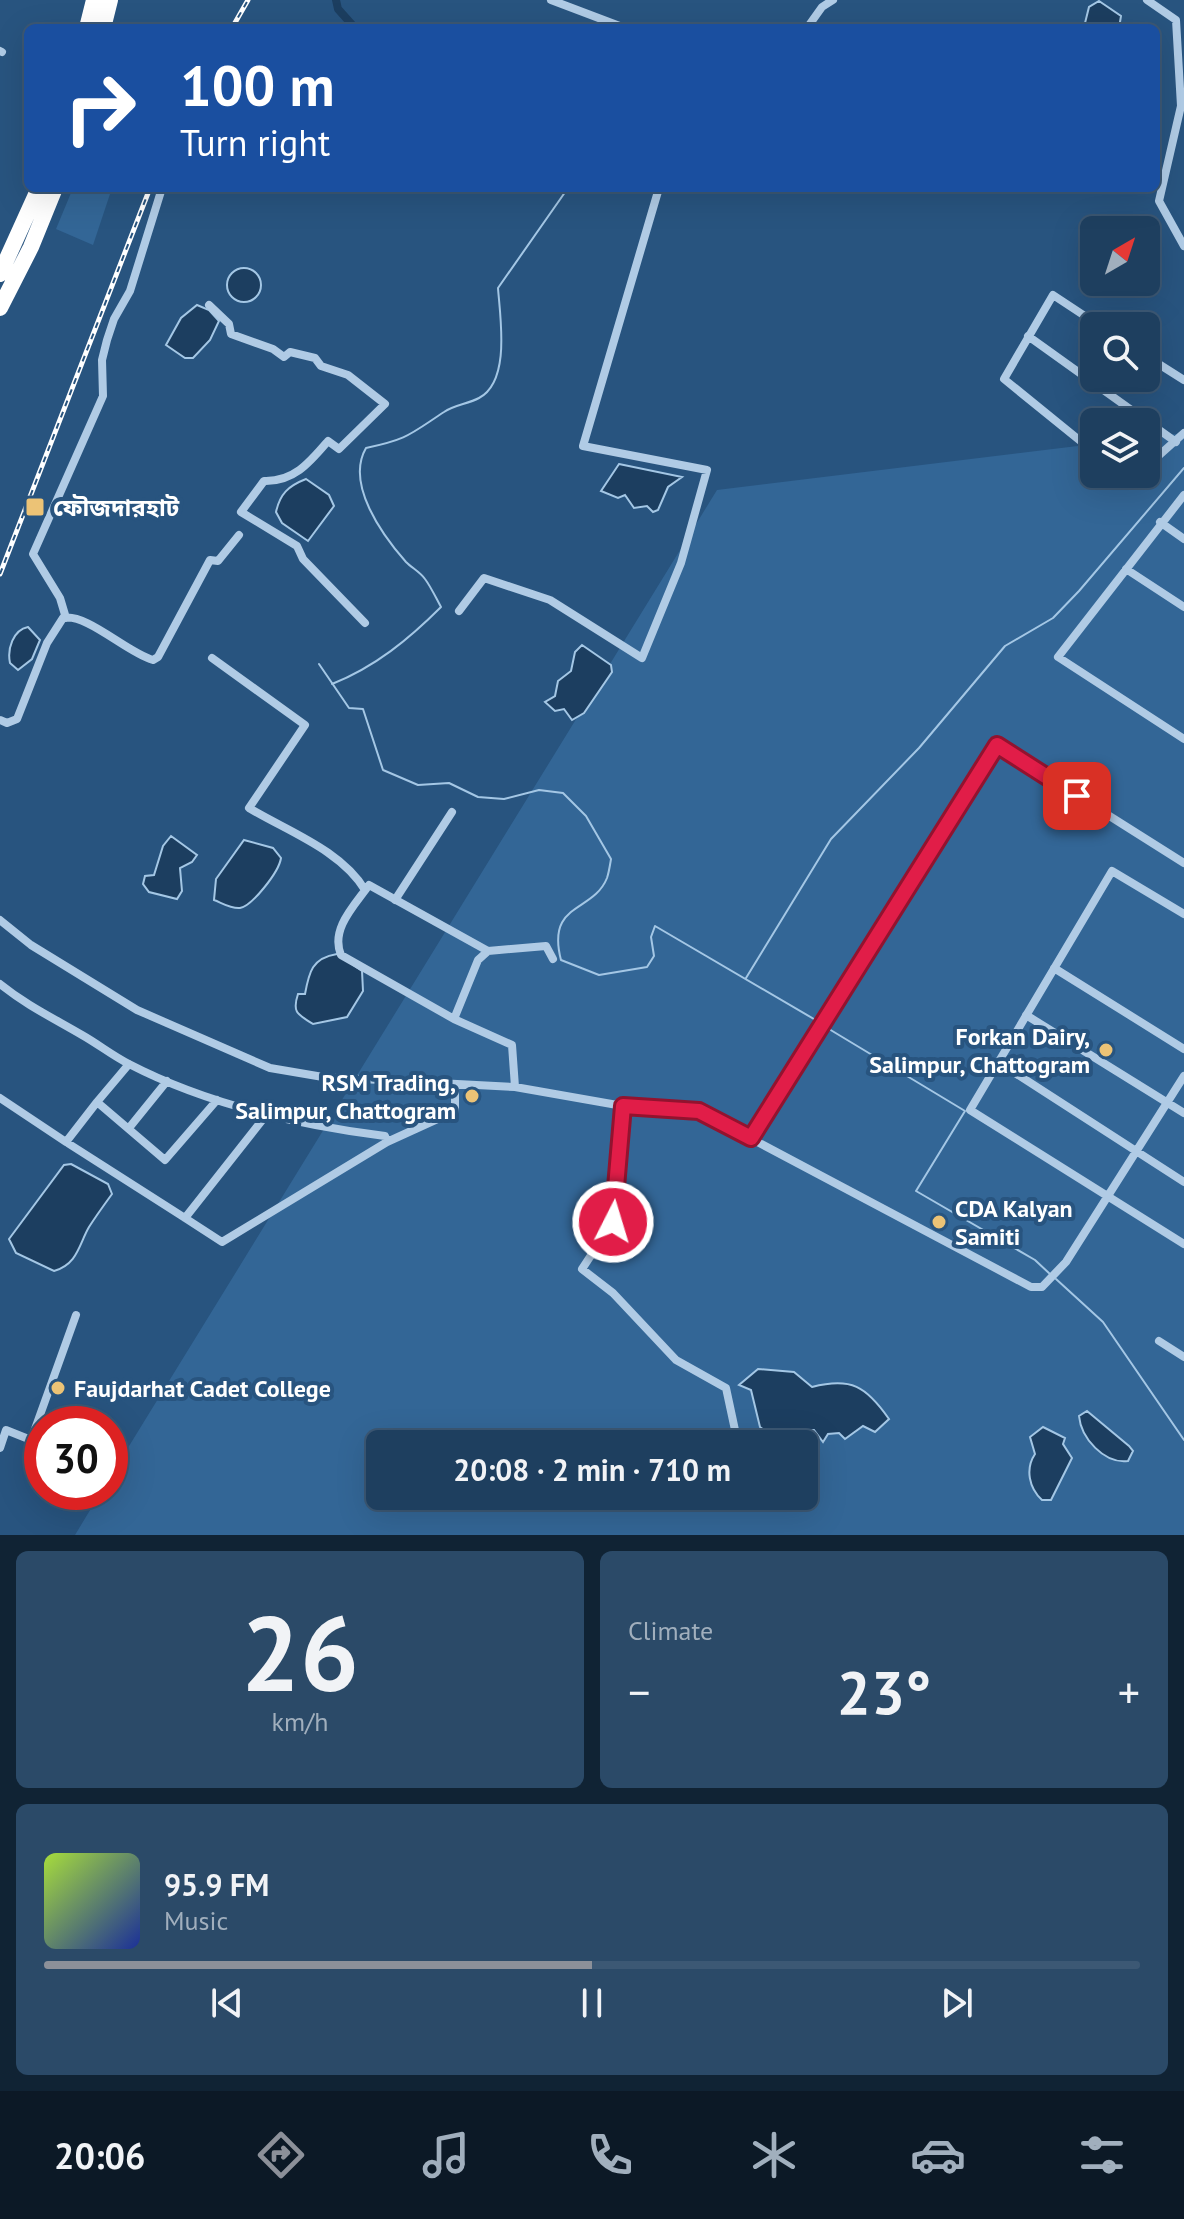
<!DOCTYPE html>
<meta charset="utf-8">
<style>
body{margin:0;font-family:"PT Sans","Noto Sans Bengali",sans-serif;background:#2b4a68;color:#f1f3f6;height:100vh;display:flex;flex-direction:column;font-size:30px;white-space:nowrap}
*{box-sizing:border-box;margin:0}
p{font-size:26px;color:#a1afbd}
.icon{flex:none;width:44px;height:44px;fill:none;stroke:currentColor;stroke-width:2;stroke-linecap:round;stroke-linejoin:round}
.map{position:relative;height:1535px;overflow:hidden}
.drawer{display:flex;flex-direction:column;gap:16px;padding:16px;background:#102334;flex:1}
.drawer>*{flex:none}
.guide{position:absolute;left:24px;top:24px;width:1136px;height:168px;border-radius:12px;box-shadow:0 8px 32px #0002,0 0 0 2px #3c5874;background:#1a4fa0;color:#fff;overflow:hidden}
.needle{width:52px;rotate:39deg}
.fabs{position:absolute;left:1080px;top:216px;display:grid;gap:16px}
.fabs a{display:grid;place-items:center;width:80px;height:80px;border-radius:12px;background:#1e3f5f;box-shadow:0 8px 32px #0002,0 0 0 2px #3c5874;font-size:40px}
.speed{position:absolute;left:24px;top:1406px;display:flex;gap:16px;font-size:40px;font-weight:700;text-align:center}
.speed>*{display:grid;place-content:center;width:104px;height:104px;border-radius:50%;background:#1e3f5f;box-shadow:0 8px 32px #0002,0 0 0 2px #3c5874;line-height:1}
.speed .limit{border:12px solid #d22;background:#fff;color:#111}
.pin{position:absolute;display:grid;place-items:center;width:68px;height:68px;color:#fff;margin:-34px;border-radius:16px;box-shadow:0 4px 12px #0006}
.me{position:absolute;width:88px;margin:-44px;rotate:5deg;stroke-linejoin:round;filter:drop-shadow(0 0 6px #0008)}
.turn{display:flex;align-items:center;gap:28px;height:168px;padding:0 24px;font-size:36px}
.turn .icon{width:104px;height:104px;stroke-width:2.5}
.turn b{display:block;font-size:56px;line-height:68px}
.big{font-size:60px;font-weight:800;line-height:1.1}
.drawer .card{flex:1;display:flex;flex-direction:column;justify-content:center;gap:12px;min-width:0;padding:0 28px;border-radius:12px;background:#2b4a68}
.drawer .dial{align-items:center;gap:0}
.dial b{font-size:104px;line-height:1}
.song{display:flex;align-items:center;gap:24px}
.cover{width:96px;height:96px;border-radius:12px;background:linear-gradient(135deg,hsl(80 70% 55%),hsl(230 70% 35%))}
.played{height:8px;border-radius:4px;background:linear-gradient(90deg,#8c9099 50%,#3c5874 50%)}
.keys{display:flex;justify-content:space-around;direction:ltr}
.heat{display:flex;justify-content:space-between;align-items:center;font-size:44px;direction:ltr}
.drawer .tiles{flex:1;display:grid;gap:16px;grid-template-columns:1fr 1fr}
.card:last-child{grid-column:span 2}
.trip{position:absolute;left:366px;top:1430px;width:452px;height:80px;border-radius:12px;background:#1e3f5f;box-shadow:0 8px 32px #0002,0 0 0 2px #3c5874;font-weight:800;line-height:80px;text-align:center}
.tab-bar{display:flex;height:128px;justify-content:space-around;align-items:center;background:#0c1926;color:#a1afbd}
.tab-bar .icon{width:56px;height:56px}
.tab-bar .selected{color:#8c9099}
.tab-bar b{font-size:36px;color:#f1f3f6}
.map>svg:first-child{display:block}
.green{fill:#336696;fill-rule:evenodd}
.water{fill:#1c3e60;stroke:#a4c7e5;stroke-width:2}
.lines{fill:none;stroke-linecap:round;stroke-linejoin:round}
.stream{stroke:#a4c7e5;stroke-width:2}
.canal{stroke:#1c3e60;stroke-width:8}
.street{stroke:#b0cbe5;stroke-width:8}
.highway{stroke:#fff;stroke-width:16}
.rail-casing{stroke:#fff;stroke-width:5}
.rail{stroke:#28547f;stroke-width:2;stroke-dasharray:6;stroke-linecap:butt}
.route-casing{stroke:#92132f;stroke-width:20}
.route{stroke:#e11d48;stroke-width:14}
.poi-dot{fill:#ecc376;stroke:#28547f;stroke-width:3}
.labels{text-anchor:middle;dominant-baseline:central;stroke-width:8;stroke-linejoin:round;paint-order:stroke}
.poi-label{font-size:24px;font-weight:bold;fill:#fff;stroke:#28547f;text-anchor:start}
</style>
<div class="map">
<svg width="1184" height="1535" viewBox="0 0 1184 1535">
<rect width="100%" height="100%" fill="#28547f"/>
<path class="green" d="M73,188H103L110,194L93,245L56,229Z
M1184,433V1535H75L101,1492H110V1477L717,490L1094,444V474H1146V437ZM380,1444H804V1496H380Z"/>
<path class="water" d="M1099,1L1121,16L1119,28H1088L1085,23L1089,7Z
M227 285a17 17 0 1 1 34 0a17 17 0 1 1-34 0Z
M197,305L209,310L219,321L210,340L193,358H185L166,345L181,318Z
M619,464L682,477L668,487L658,510L653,512L647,506L634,508L625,495L618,498L601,491Z
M306,479L329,495L334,506L308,541L282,523L276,512C280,494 288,486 306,479Z
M28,627L40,640L32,659L18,670L10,663C7,649 13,630 28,627Z
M582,645L611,665L612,672L584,713L572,720L564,709L555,711L545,702L555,696L558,681L571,671L575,652Z
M171,836L197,855L192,862L180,868L182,891L177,899L149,892L143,884L145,876L154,875L163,846Z
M244,840L273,848L281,858C279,872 252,906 240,908C231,909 222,903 214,900L216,879Z
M337,954L362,971L363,991L347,1017L313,1024C297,1014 292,1012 298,994H305C309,972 312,958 337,954Z
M71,1164L108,1184L112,1194C104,1205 96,1216 89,1227C79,1244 78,1264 54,1271L16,1253L9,1239L64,1165Z
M758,1369L794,1372L812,1387C851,1377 866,1386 889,1419L875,1432L863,1426L845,1439L839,1433L828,1434L823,1442L814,1430L801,1431L790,1443L782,1444L760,1427L751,1390L739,1385Z
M1087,1411L1129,1446L1133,1451L1128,1461C1104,1464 1081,1438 1079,1416Z
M1043,1427L1065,1438L1063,1444L1072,1458L1051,1500H1042C1029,1488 1025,1469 1035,1454L1030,1437Z"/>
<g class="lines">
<path class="stream" d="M319,664L349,708L363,709L383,770L418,785L449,783L478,797L504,799L539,790L563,793L586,816L611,859C610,865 609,872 607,878C593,913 546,902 561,960L599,975L647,967L654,956L651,937L655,926L819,1022
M332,684C375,667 409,639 441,607C436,598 431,587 425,579C420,572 412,568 406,562C383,536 345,484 366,448C408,439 409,435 444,412C454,405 468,404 479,398C511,381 500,317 498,288L568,188
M746,978L831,839L919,748L1005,646L1053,618L1079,591L1184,468
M824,1026L965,1111L916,1191L1035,1260L1051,1275
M1056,1279L1103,1322L1184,1440"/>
<path class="canal" d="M336,0L338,9L355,28"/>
<path class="street" d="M551,0L625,28
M1147,0L1176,20L1181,106L1159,201L1184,246
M807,28L822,7L833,0
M0,51L2,52
M209,305L229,324L231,334L273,349L284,357L290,352L315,358L321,366L348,375L385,404L339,449L328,441C310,462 294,482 264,481L241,512L297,546L303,559L365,623
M1028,336L1176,442
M1146,356L1184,380
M1094,452L1004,379L1053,295L1100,326
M1146,467L1184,433
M1121,474L1129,480L1137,474
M1184,495L1058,657L1184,739
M1160,522L1184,539
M1126,569L1184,607
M459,611L484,578L550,600L642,658L681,563L707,470L583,446L659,188
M66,618L60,598L33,554L103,396L102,360L107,340L114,319L130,291L162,188
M212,658L305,725L249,808C287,831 341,850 365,890
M0,720L7,723L17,719L47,643L63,618C87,613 126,652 153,660L158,657L210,560L218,561L239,535
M395,900L452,812
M1184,914L1112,871L970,1110L1184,1244
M0,920L31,945L137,1010L270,1068L323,1077L515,1087L623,1106L699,1111L1031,1287H1042L1066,1262L1184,1076
M488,951L369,885C355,905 330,929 341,955L454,1019L512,1045L515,1087
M1054,968L1184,1049
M0,984C26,1005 53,1018 82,1035C98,1044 113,1056 129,1064C208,1105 298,1125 385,1136L387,1142L455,1111V1084
M1026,1015L1184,1113
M454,1019L478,960L488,951L546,946L553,959
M998,1062L1184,1182
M129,1064L97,1102L165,1160L217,1100
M0,1098L66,1142L97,1102
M623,1106L613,1222L582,1269L613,1293L676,1360L726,1388L738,1444
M267,1114L185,1218L222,1242L387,1142
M129,1128L167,1081
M751,1138L997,745L1184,863
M66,1142L185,1218
M1159,1341L1184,1357
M0,1448L6,1430L31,1440L76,1315"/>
<path class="highway" d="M87,28L94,0
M103,28L110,0
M0,274L39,188
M0,308L31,247L55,188"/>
<g class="rail-casing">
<path id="rail" d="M232,28L248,0
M0,574L150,188"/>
</g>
<use href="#rail" class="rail"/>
</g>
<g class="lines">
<g class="route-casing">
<path id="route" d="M613,1222L623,1106L699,1111L751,1138L997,745L1077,796"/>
</g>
<use href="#route" class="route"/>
</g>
<g class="poi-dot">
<rect x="25" y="497" width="20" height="20" rx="4"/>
<circle cx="1106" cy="1050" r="8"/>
<circle cx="472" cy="1096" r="8"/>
<circle cx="939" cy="1222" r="8"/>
<circle cx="58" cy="1388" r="8"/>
</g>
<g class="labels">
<g class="poi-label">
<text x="53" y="507">ফৌজদারহাট</text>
<text x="1090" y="1036" text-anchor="end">Forkan Dairy,<tspan x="1090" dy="28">Salimpur, Chattogram</tspan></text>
<text x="456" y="1082" text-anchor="end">RSM Trading,<tspan x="456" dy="28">Salimpur, Chattogram</tspan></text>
<text x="955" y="1208">CDA Kalyan<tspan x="955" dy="28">Samiti</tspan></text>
<text x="74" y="1388">Faujdarhat Cadet College</text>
</g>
</g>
</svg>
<div class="fabs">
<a><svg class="needle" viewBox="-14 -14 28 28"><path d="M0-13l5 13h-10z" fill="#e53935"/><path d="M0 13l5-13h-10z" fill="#a1afbd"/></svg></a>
<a><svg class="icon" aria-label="search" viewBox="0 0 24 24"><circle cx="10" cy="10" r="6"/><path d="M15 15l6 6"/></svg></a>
<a><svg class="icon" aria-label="layers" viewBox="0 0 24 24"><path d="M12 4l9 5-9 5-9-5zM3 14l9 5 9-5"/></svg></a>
</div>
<div class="speed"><div class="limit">30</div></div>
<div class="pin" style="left:1077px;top:796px;background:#d93025"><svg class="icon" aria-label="arrive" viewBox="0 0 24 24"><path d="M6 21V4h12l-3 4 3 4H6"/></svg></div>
<svg class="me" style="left:613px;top:1222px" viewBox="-20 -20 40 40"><circle r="17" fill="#e11d48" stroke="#fff" stroke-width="3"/><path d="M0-11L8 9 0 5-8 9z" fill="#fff"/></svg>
<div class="trip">20:08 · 2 min · 710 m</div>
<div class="guide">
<div class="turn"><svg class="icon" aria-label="right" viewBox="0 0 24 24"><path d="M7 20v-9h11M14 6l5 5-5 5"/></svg><div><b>100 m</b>Turn right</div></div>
</div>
</div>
<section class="drawer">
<div class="tiles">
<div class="card dial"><b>26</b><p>km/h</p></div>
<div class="card"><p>Climate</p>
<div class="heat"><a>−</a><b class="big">23°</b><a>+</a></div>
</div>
<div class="card">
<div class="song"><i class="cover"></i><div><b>95.9 FM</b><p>Music</p></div></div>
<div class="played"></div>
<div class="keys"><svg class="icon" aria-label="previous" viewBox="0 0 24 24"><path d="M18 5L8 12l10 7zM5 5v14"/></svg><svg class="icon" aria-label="pause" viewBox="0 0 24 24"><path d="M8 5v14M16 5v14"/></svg><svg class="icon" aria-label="next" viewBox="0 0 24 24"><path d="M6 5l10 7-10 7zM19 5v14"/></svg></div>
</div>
</div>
</section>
<nav class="tab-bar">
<b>20:06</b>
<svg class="icon selected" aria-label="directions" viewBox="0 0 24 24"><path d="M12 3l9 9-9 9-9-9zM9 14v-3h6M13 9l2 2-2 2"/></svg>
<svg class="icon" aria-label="music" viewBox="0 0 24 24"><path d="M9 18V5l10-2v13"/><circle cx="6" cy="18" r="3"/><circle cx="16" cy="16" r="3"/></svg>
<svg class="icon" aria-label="phone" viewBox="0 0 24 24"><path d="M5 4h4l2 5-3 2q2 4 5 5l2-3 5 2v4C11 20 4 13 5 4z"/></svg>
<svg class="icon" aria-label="climate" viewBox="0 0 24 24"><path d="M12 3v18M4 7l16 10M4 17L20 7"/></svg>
<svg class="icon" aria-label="car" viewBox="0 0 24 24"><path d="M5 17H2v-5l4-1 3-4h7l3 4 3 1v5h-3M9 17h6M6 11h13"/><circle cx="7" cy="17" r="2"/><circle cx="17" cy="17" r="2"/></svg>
<svg class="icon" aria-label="filters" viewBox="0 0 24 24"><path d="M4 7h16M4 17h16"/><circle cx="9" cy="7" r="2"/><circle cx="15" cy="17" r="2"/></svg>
</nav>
